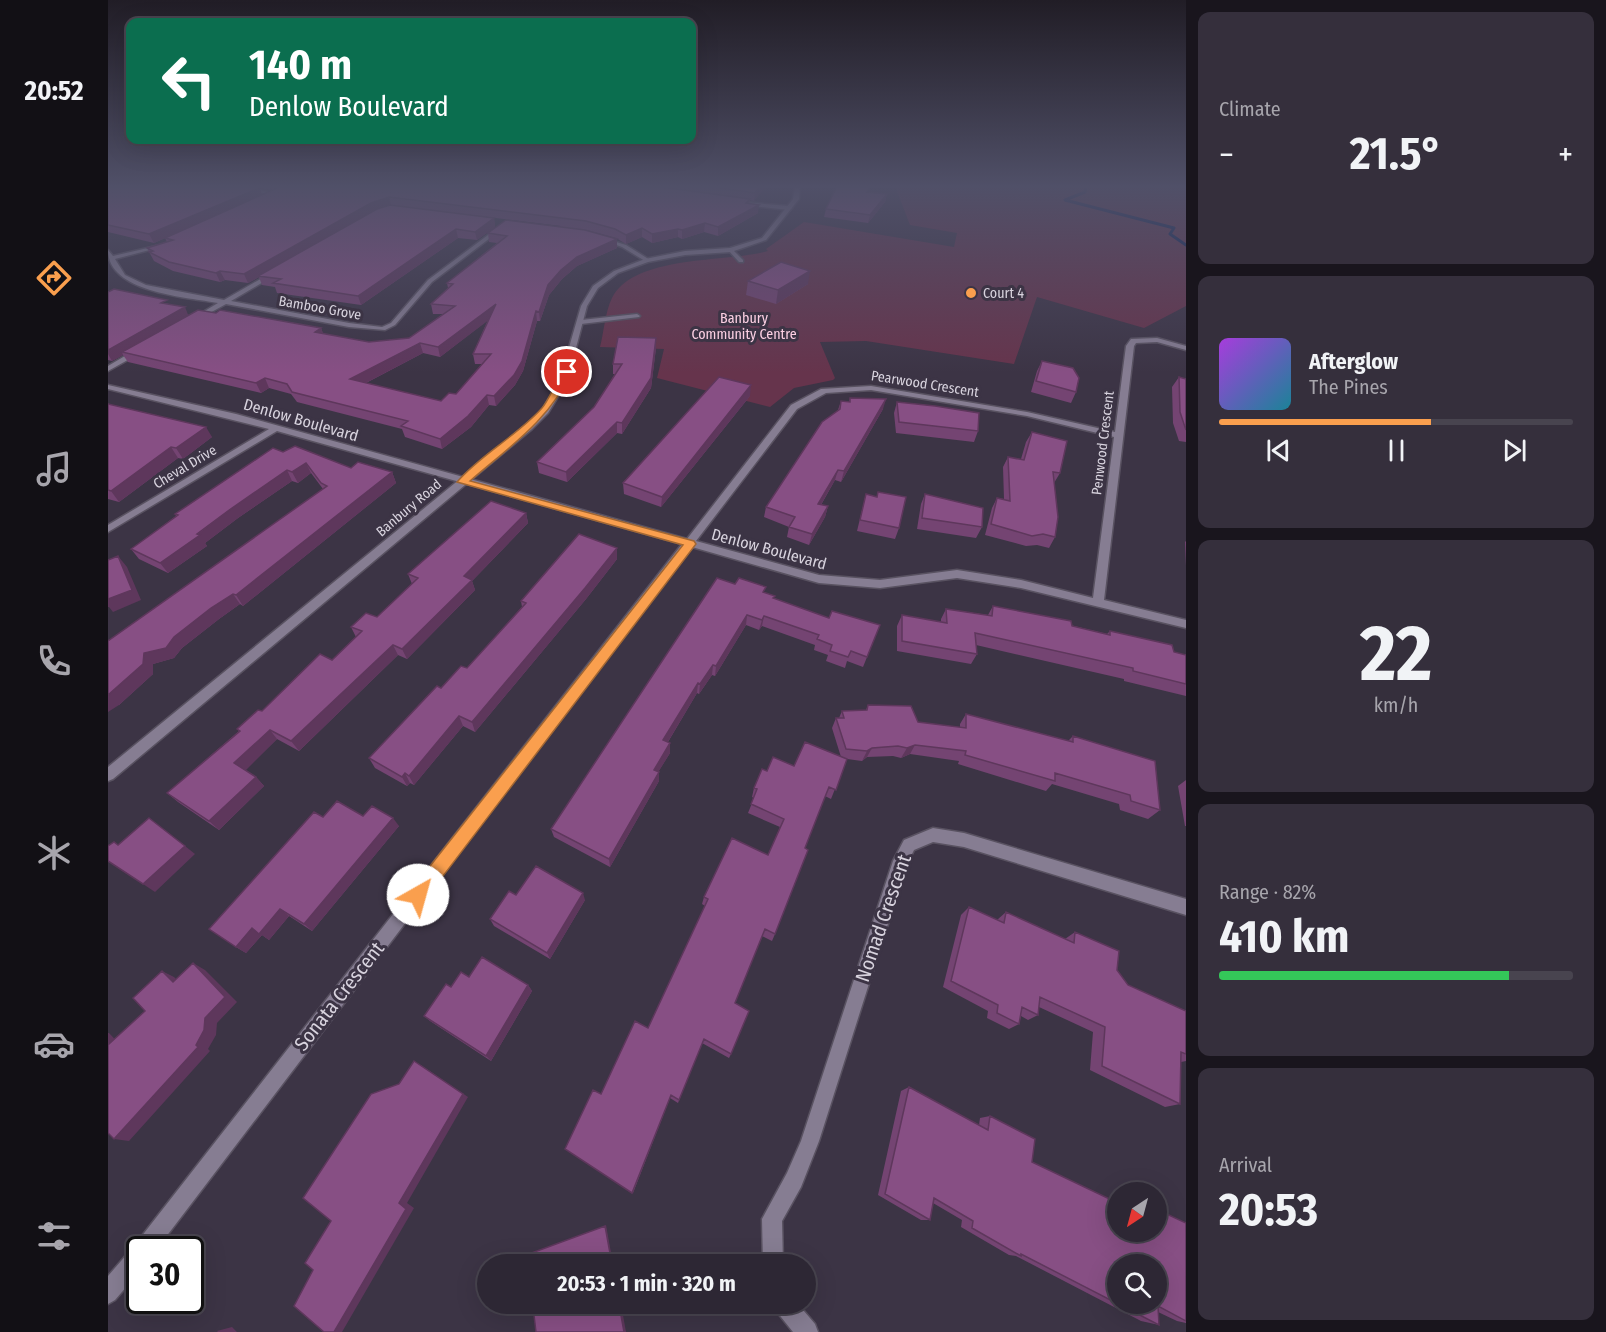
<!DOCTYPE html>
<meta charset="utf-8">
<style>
body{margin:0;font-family:"Fira Sans Condensed",sans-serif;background:#352f3c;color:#f1f3f6;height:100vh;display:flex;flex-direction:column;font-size:22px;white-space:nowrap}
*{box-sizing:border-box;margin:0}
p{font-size:20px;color:#a7a5ac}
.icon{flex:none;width:33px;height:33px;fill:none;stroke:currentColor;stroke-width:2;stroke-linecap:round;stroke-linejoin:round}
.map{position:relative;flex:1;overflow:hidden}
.details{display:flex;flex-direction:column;gap:12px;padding:12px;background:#19151d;width:420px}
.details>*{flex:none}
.hud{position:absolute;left:18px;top:18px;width:570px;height:126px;border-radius:12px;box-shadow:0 6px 24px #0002,0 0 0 2px #48444f;background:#0b6e4f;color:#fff;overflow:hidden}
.needle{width:39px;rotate:216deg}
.buttons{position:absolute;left:999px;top:1182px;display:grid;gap:12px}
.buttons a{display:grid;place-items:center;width:60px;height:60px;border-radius:50%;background:#2d2734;box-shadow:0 6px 24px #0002,0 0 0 2px #48444f;font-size:30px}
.speed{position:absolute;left:18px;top:1236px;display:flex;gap:12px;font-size:30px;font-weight:700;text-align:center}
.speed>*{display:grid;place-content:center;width:78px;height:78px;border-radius:50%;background:#2d2734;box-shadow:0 6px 24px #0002,0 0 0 2px #48444f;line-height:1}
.speed .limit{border:3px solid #111;border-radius:9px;background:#fff;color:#111}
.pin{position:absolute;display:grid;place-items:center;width:51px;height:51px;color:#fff;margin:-26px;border:3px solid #fff;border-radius:50%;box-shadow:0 2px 6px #0007}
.me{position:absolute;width:66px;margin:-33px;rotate:38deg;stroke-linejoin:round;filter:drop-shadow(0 0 4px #0008)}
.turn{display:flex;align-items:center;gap:21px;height:126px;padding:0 24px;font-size:27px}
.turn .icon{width:78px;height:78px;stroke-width:2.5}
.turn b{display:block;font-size:42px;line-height:51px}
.big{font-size:45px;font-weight:700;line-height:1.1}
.details .widget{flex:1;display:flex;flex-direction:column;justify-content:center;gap:9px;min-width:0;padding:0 21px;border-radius:12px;background:#352f3c}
.details .dial{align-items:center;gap:0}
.dial b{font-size:78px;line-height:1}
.song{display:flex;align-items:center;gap:18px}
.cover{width:72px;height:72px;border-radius:9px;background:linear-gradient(135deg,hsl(280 70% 55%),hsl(190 70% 35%))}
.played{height:6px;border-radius:3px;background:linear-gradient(90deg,#fa9f4e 60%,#48444f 60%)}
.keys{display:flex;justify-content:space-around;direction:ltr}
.heat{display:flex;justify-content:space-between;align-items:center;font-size:33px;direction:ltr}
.charge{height:9px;border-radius:4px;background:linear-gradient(90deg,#34c759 82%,#48444f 0)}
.trip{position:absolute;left:369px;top:1254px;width:339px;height:60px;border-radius:30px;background:#2d2734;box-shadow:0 6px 24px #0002,0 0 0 2px #48444f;font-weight:700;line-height:60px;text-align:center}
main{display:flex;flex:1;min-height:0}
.tabs{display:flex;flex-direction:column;width:108px;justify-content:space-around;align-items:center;background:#121015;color:#a7a5ac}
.tabs .icon{width:42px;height:42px}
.tabs .on{color:#fa9f4e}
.tabs b{font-size:27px;color:#f1f3f6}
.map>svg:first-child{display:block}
.green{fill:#66344c}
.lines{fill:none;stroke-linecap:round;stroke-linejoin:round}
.stream{stroke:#011f55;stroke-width:3}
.service-casing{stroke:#595261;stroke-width:3}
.minor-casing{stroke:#595261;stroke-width:3}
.tertiary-casing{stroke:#595261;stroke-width:3}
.service{fill:#867d92;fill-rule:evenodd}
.minor{fill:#867d92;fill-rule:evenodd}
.tertiary{fill:#867d92;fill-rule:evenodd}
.wall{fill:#744472;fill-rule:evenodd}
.shaded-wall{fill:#5e375c}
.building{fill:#874f84;stroke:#5e375c;stroke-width:1.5;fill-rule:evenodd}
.route{fill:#fa9f4e;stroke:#a26733;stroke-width:1.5}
.poi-dot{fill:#fa9f4e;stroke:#3c3445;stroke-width:2}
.labels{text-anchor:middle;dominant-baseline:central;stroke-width:6;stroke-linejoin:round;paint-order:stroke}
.far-poi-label{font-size:14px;fill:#d8d3de;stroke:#3c3445;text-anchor:start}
.far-street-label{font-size:14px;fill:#d8d3de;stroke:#3c3445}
.far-park-label{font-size:14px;fill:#fcd0e3;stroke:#3c3445}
.street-label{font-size:16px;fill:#d8d3de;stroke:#3c3445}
.near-street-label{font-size:20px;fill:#d8d3de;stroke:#3c3445}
</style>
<main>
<nav class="tabs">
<b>20:52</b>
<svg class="icon on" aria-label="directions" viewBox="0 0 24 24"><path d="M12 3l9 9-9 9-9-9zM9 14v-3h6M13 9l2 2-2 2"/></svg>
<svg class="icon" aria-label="music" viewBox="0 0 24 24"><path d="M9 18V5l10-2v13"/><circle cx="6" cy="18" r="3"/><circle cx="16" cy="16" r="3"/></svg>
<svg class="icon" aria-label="phone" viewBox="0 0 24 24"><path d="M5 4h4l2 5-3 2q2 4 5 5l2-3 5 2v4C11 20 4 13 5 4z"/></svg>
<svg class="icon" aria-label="climate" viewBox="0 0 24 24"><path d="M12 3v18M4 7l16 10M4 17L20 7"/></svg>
<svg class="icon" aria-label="car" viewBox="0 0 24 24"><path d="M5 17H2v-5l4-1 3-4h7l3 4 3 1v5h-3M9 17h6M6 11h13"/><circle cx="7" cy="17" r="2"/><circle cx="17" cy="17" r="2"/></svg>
<svg class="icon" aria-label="filters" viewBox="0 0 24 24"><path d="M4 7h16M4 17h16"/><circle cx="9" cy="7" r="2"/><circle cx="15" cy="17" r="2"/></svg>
</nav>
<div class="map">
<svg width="1078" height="1332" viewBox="0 0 1078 1332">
<rect width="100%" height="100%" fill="#3c3445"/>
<path class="green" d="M787,186H1078V306L1036,328L929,297L906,364L758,341L712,342L727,378L725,380L686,388L662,407L549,378L556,349L492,347C496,332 497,312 504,298C527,254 619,263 660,251L658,249L696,222L846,247L849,233L802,225Z"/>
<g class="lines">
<path class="stream" d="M978,186L977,192L957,200L1066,228L1062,234L1078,245"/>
<g class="service-casing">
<path id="service" d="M623,248L635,260V262H631L621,251Z
M529,314L532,316L531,317L473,324L470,322L473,320Z"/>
</g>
<g class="minor-casing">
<path id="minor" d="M113,186H128L171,194L161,201L158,199L163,195Z
M624,201L681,206L684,208L681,210L626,204Z
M392,226L394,229L324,282L287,325L277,330L241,327L118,304L89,320H85V318L110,303C79,297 0,293 0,250L5,256L57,244V246L7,259L17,275L38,285L116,300L163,273H167V275L123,301L241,323L274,327L283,323L320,280Z
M492,237L518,245L542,260L537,261L514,247L492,239Z
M1049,338L1078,346V350L1049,342L1028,343L1026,346L996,600L1078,620V628L913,588L849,578L772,588L711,583L584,547L48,1250H32V1271L7,1300L0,1304V1276L26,1246L574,544L169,431L0,532V525L161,429L0,389V385L128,414L579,539L683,405L713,389L763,386L919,412L1007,432L1018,346L1023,339ZM763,390L919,416L1006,437L985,598L913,580L849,570L772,580L711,575L588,541L689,409L718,393Z
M27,350L34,352L0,371V366Z
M825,828L856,833L1078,899V915L856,847L825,842L806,850L799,864L711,1141L693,1187L674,1221L675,1264H655L654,1219L679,1173L693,1141L785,861L796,840Z
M666,1304H690L707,1324L710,1332H685L669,1312Z"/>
</g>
<g class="tertiary-casing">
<path id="tertiary" d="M687,186H692L691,199L658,240L623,252L577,255L540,262L510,273L490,288L479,306L459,382L440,413L424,429L5,779L0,781V767L418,425L434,410L451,382L473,306L485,286L506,271L537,259L577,251L622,248L654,238L685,199Z"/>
</g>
<use href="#service" class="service"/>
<use href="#minor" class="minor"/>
<use href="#tertiary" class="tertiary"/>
</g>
<path class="wall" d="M0,186H657L646,201L642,200L641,204L650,213L610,236L596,232L574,239L570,237L544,243L534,237L518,244L508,238L478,230L509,248L469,266L454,279L441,295L432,321H429L415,371L407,385L388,406L381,405L363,427L334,449L297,437L294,429L189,402L183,394L161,388L153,393L20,362L15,355L4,361L0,360V292L61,304L81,315L108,313L213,328L215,334L261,342L301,338L335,314H325L323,304L340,288L339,283L389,243L381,242L380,233L453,226L283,205L386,218L387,227L369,240L350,238L253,305L169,293L167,287L154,285L151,277L140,283L117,280L112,282L65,271L46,261L39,248L59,242L57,238L46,243L0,232ZM152,188L164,190L154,195ZM380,320L365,354L367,364H375L348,394L333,401L258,383L315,353L332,357Z
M761,192L779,194L777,202L760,223L716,217L718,209Z
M640,281L700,284L668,304L638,295Z
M548,348L543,388L514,434L509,433L459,482L431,473L429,462L486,407L507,374H505V364Z
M934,361L968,392L963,403L923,392L929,371Z
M1071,377L1078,379V442L1071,441L1065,423L1064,387Z
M642,396L553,507L516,494L515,483Z
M742,398L775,409L733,482L727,480L713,505L720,506L717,517L701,545L679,537L681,527L656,517L658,507L730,410L733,401L741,402Z
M789,402L870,431L866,442L788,433L786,413Z
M0,404L104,437L75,459L70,458L11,502L0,499Z
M924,432L952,473L946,483L947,537L941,548L929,545L918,546L877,535L884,508L889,498L896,499L895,467L900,457L913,459L918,442Z
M175,452L243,468L284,472L288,483L135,606L132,604L111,619L74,648L66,658L45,664V674L11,705L0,641L215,489L203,473L190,483L184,481L130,518L97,543L99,546L60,573L31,559L23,549L68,516L67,514Z
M758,494L791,528L787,539L749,531Z
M817,494L874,527L868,538L809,529L813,504Z
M418,513L420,523L364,581L367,590L299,659L290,655L191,751L169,739L137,770L148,777L156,786L111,830L70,802L59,793L131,731L129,729L224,660L248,637L243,627L269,617L304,584L300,574Z
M1078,541V566L1077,542Z
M509,548V559L478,599L367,732L355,726L306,785L302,783L299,786L267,768L261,758L333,688L359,668L414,607L413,601Z
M627,584L657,593L666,598L721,618L772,625L755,667L739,661L737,668L718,661L720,655L706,650L707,645L654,626L651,630L638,625L607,676L604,675L591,694L589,693L560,742L562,743V753L550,772L551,781L502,867L446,837L443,829Z
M885,606L999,634L1002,631L1066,652L1078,655V696L1016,681V679L868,645L869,654L863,664L789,651V626L794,615L833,622V619L838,609L880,615Z
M760,705L810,722L852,728V724L858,714L960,741L965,736L1052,810L1040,819L1012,810L1011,804L944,784L938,791L850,764L851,761L802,754L793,758L785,756L759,757L754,761L739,759L723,799L717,796L697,848L667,934L664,941L654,936L627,1003L623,1054L621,1058L594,1043L570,1103L562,1098L525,1193L457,1149L493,1094L540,1028L597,906L594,904L596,897L660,855L672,827L640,813L646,798L644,797L646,788L659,771L686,766L733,757L724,728L728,718H731L734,711L758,710Z
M1078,780V826H1077L1070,786Z
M255,816L291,826L204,931L181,916L161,940L154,935L138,953L128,947L215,817Z
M408,895L477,900L442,959L386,926L382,919Z
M861,907L889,920L898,912L957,939L967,932L1009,970L1020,985L1078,1011V1061L1073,1062L1072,1104L1057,1107L982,1070L985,1032L931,1007L930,1015L920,1020L913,1016L911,1024L901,1029L879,1018L880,1011L835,987L853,915Z
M361,977L420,985L424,991L383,1061L322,1021L316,1016L343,987Z
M801,1087L871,1125L872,1118L882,1116L924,1162L1010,1232L1078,1223V1323L1069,1321L1050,1312L1051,1325L1033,1321L908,1256L901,1255L853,1227L854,1220L825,1203L822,1220H813L770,1195L793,1091Z"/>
<path class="shaded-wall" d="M652,186H657V188L646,201L647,193Z
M151,188L155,196L46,243L41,234Z
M779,194L777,202L760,223L762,215Z
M281,197L283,205L150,276L151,277L140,283L136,274L263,203Z
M651,205L650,213L610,236V227Z
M386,218L387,227L369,240L367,232Z
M597,223L596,232L574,239V230Z
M534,228V237L518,244V235Z
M348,229L350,238L253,305L250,296Z
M570,229V237L544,243V234Z
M509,239V248L469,266L454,279L441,295L432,321L431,312L440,285L453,270L469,257Z
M112,271L117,280L112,282L108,273Z
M702,271L700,284L668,304L670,290Z
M388,304L390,313L332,357L330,347Z
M77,307L81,317L14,352L15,355L4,361L0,354V350Z
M428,311L429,321L415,371L407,385L388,406L386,396Z
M213,328L217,338L207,332Z
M548,338V348L543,388L514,434V423Z
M312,343L315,353L246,389L242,379Z
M157,378L161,388L153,393L148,383Z
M643,385L642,396L553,507L554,497Z
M379,395L381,405L363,427L334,449L332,439Z
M778,399L775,409L733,482L736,471Z
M509,422V433L459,482L458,472Z
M98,427L104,437L75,459L68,448Z
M63,447L70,458L11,502L3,491Z
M198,463L203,473L190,483L184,472Z
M179,470L184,481L130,518L97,543L99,546L60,573L52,563L124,508Z
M730,470L727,480L707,515L710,504Z
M284,472L288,483L135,606L128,595Z
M720,506L717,517L701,545L704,534Z
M418,513L420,523L364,581L367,590L299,659L294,649L356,576Z
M509,548V559L478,599L367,732L364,722Z
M10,556L19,567L33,600L5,612L1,607H0V599Z
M125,594L132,604L111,619L74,648L66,658L45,664V674L11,705L0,712V695L36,653L66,637L103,608Z
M639,615L638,625L607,676L608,666Z
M656,616L654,626L651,630L654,620Z
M285,645L290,655L191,751L183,741Z
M605,665L604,675L591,694L592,684Z
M590,683L589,693L555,750V740Z
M351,716L355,726L306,785L301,776Z
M162,730L169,739L135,773L126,763Z
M562,743V753L546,779V770Z
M807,745L802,754L793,758L799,748Z
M764,748L759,757L754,761L759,751Z
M551,772V781L502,867L501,859Z
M297,773L302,783L299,786L294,777Z
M148,777L156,786L111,830L101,821Z
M285,818L291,826L204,931L196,924Z
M77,846L87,854L47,892L35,884Z
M475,893L477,900L442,959L439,953Z
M172,909L181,916L161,940L154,935L138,953L128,947L144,928Z
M85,963L97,970L129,1002L109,1023L108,1035L100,1049L102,1051L21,1141L6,1139L88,1045Z
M54,971L66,977L77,988L65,982Z
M420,985L424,991L383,1061L378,1056Z
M0,1033H1L16,1049L1,1044L0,1043Z
M313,1065L360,1097L299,1203L306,1208L234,1332H226L291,1203Z
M498,1225L505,1264H504L497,1226Z
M511,1304H513L518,1332H516Z
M124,1327L129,1332H110L109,1331Z"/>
<path class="building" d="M0,186H144L151,188L41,234L0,225Z
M169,186H546L642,199L638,203L651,205L610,227L597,223L574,230L570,229L544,234L534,228L518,235L507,229L478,221L281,197L263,203L136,274L112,271L108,273L61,262L41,252L45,251L39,248L65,240L57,238L169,188Z
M599,186H652L647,193Z
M729,186H762L759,192L779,194L762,215L718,209Z
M282,205L386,218L367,232L348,229L250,296L165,283L173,279L150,276L269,209Z
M398,220L477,230L509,239L469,257L453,270L440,285L431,312L428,311L414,361L406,375L386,396L379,395L360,416L332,439L293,426L300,421L184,392L179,384L157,378L148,383L14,352L90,310L108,313L112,310L213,328L207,332L261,342L301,338L347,306L323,304L345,284L339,283L399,236L380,233ZM388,304L365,354H383L348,394L341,393L333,401L242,379L312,343L330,347Z
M673,262L702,271L670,290L640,281Z
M6,289L59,300L53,303L77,307L0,350V292Z
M510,337L548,338L543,378L514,423L509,422L458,472L429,462L486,407L514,364H505Z
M934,361L965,368L971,378L968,392L928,381Z
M611,377L643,385L554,497L515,483Z
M1071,377L1078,379V430L1072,412Z
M742,398L778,399L736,471L730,470L710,504L720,506L704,534L681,527L687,517L658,507L714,422L732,409L733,401L742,402Z
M789,402L827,406L871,413L870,431L791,422Z
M0,404L98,427L68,448L63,447L3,491L0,490Z
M924,432L959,441L952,473L945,472L950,517L947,537L935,534L924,536L883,524L889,498L902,501L900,457L916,460Z
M187,446L243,468L250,462L284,472L128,595L125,594L103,608L66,637L58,648L36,653L35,664L0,695V641L219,486L213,483L198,463L184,472L179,470L124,508L89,534L92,535L52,563L23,549L70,515L67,514L165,448L175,452Z
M770,492L798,497L791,528L752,520L758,494L769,497Z
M817,494L875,508L874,527L814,518Z
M383,501L418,513L356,576L364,580L294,649L285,645L183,741L162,730L126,763L148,777L101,821L59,793L132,731L129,729L150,710L154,711L212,654L224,660L254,631L243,627L258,613L269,617L310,578L300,574Z
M471,534L509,548L477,588L364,722L351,716L301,776L297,773L294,777L261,758L329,686L333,688L353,666L359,668L418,603L413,601Z
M10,556L24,590L0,599V560Z
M609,578L627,584L631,578L658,587L655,592L667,596L665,598L721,618L724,611L772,625L759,657L743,651L740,657L722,651L724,645L709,639L711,635L656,616L654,620L639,615L608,666L605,665L592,684L590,683L555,740L562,743L546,770L551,772L501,859L443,829Z
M885,606L963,621L964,626L1002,635V631L1064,645L1066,652L1078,655V684L1025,671V668L867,633L869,654L794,641V615L839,623L838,609L884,616Z
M760,705L803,706L810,722L858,728V714L965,742V736L1047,761L1052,810L1023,801L1022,795L947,773V781L857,755L858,751L807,745L799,748L790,746L764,748L759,751L738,749L728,718H736L734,711L759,710Z
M697,742L739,759L728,790L721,787L715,802L697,848L700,850L667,934L657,929L627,1003L641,1011L623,1054L596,1039L571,1100L563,1095L524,1193L457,1149L485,1090L493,1094L527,1021L540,1028L600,899L596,897L624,838L660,855L676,819L643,804L649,789L646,788L654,769L659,771L665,757L686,766Z
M229,801L255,816L264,806L285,818L196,924L172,909L151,934L144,928L128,947L101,929L206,812L215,817Z
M41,818L77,846L35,884L0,861V846L6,842L10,845Z
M428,866L475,893L439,953L382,919L401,891L408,895Z
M861,907L896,923L898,912L966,943L967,932L1011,951L1009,970L1020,985L1078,1011V1054L1073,1052L1072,1104L994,1066L997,1027L932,997L930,1015L914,1007L911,1024L889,1013L890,1005L843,981Z
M374,957L420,985L378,1056L316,1016L338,984L343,987L353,972L361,977Z
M85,963L117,997L97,1018L96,1030L88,1045L90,1047L6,1139L0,1133V1043L1,1044L37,1011L25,998L54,971L65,982Z
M306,1061L355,1094L291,1203L298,1209L226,1332H216L186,1306L205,1270L197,1263L223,1221L195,1198L263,1094L291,1084Z
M801,1087L880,1130L882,1116L927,1139L924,1162L1010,1203V1232H1048V1209L1078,1223V1321L1050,1306L1051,1325L913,1254V1256L864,1228L865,1221L826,1198L822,1220L777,1194ZM1010,1264H1048V1304H1010Z
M497,1226L504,1264H411L410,1258Z
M416,1304H511L516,1332H428L425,1307L417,1310Z"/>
<linearGradient id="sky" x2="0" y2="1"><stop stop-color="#211d26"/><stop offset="0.5" stop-color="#505068"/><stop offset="1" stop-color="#505068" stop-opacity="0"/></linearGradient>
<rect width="1078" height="373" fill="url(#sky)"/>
<path class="route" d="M459,369L463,372C443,419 400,448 362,481L586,541L588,544L316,901L310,904L304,901L301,895L304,889L575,545L349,482C373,454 409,436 434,408C442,399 451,373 459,369Z"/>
<circle class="poi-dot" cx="863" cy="293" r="6"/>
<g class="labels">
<g class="far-poi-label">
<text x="875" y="293">Court 4</text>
</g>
<g class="far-street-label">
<text transform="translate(212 308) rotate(10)">Bamboo Grove</text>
<text transform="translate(817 384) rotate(9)">Pearwood Crescent</text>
<text transform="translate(995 443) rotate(-83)">Penwood Crescent</text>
<text transform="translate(77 467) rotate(-31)">Cheval Drive</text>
<text transform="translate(301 508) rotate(-40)">Banbury Road</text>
</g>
<g class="far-park-label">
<text x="636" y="318">Banbury<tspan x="636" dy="16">Community Centre</tspan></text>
</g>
<g class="street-label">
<text transform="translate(193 420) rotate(16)">Denlow Boulevard</text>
<text transform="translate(661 549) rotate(15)">Denlow Boulevard</text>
</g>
<g class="near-street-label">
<text transform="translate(775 918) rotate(-71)">Nomad Crescent</text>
<text transform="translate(231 996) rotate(-52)">Sonata Crescent</text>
</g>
</g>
</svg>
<div class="buttons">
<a><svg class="needle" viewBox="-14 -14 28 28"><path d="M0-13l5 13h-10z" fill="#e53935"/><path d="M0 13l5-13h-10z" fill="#a7a5ac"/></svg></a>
<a><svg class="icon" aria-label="search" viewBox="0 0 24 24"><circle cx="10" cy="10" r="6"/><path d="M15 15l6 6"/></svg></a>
</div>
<div class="speed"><div class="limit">30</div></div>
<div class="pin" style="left:459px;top:372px;background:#d93025"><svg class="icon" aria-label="arrive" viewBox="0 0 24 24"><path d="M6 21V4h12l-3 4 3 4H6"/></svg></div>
<svg class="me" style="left:310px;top:895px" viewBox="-20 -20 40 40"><circle r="19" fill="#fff"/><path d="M0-13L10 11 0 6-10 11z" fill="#fa9f4e"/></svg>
<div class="trip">20:53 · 1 min · 320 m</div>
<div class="hud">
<div class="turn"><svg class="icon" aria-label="left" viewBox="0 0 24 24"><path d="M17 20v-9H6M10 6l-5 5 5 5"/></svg><div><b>140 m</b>Denlow Boulevard</div></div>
</div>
</div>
<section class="details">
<div class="widget"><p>Climate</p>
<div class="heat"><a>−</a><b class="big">21.5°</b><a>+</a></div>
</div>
<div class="widget">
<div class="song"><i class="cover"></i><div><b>Afterglow</b><p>The Pines</p></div></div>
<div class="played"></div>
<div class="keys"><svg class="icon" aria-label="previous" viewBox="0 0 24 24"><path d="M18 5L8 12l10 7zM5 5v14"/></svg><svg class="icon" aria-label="pause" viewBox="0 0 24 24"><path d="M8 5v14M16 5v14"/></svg><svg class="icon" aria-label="next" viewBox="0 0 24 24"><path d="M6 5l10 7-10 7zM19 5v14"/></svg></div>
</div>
<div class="widget dial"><b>22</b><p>km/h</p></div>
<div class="widget"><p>Range · 82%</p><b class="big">410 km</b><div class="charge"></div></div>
<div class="widget"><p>Arrival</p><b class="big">20:53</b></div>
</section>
</main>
